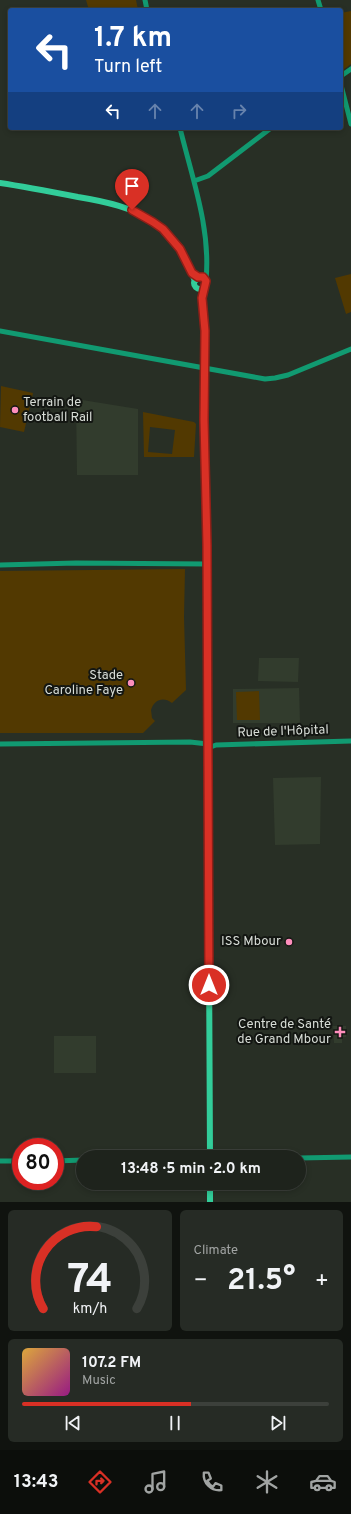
<!DOCTYPE html>
<meta charset="utf-8">
<style>
body{margin:0;font-family:Overpass,sans-serif;background:#262b25;color:#f1f3f6;height:100vh;display:flex;flex-direction:column;font-size:15px;white-space:nowrap}
*{box-sizing:border-box;margin:0}
p{font-size:13px;color:#a1a4a3}
.icon{flex:none;width:22px;height:22px;fill:none;stroke:currentColor;stroke-width:2;stroke-linecap:round;stroke-linejoin:round}
.map{position:relative;height:1202px;overflow:hidden}
.details{display:flex;flex-direction:column;gap:8px;padding:8px;background:#10130f;flex:1}
.details>*{flex:none}
.hud{position:absolute;left:8px;top:8px;width:335px;height:122px;border-radius:4px;box-shadow:0 2px 6px #0003,0 0 0 1px #3c403b;background:#1a4fa0;color:#fff;overflow:hidden}
.speed{position:absolute;left:12px;top:1138px;display:flex;gap:8px;font-size:20px;font-weight:700;text-align:center}
.speed>*{display:grid;place-content:center;width:52px;height:52px;border-radius:50%;background:#1e231c;box-shadow:0 2px 6px #0003,0 0 0 1px #3c403b;line-height:1}
.speed .limit{border:6px solid #d22;background:#fff;color:#111}
.pin{position:absolute;display:grid;place-items:center;width:34px;height:34px;color:#fff;margin:-41px -17px;border-radius:50% 50% 50% 0;rotate:-45deg;box-shadow:0 0 4px #0007}
.pin .icon{rotate:45deg}
.me{position:absolute;width:44px;margin:-22px;rotate:0deg;stroke-linejoin:round;filter:drop-shadow(0 0 3px #0008)}
.turn{display:flex;align-items:center;gap:14px;height:84px;padding:0 20px;font-size:18px}
.turn .icon{width:52px;height:52px;stroke-width:2.5}
.turn b{display:block;font-size:28px;line-height:34px}
.lanes{display:flex;align-items:center;height:38px;padding:0 20px;background:#0003;justify-content:center;gap:20px;direction:ltr}
.lanes .off{opacity:.35}
.big{font-size:30px;font-weight:700;line-height:1.1}
.details .card{flex:1;display:flex;flex-direction:column;justify-content:center;gap:6px;min-width:0;padding:0 14px;border-radius:6px;background:#262b25}
.details .dial{align-items:center;gap:0}
.dial svg{height:104px;overflow:visible;fill:none;stroke:#3c403b;stroke-width:7;stroke-linecap:round;text-anchor:middle}
.dial text{fill:#f1f3f6;stroke:none}
.song{display:flex;align-items:center;gap:12px}
.cover{width:48px;height:48px;border-radius:6px;background:linear-gradient(135deg,hsl(40 70% 55%),hsl(310 70% 35%))}
.played{height:4px;border-radius:2px;background:linear-gradient(90deg,#d93025 55%,#3c403b 55%)}
.keys{display:flex;justify-content:space-around;direction:ltr}
.heat{display:flex;justify-content:space-between;align-items:center;font-size:22px;direction:ltr}
.details .tiles{flex:1;display:grid;gap:8px;grid-template-columns:1fr 1fr}
.card:last-child{grid-column:span 2}
.trip{position:absolute;left:76px;top:1150px;width:230px;height:40px;border-radius:20px;background:#1e231c;box-shadow:0 2px 6px #0003,0 0 0 1px #3c403b;font-weight:700;line-height:40px;text-align:center}
.tab-bar{display:flex;height:64px;justify-content:space-around;align-items:center;background:#0c0e0b;color:#a1a4a3}
.tab-bar .icon{width:28px;height:28px}
.tab-bar .on{color:#d93025}
.tab-bar b{font-size:18px;color:#f1f3f6}
.map>svg:first-child{display:block}
.built{fill:#323c2d}
.green{fill:#523901;fill-rule:evenodd}
.lines{fill:none;stroke-linecap:round;stroke-linejoin:round}
.secondary{stroke:#119a71;stroke-width:5}
.highway{stroke:#32cd9a;stroke-width:6}
.route-casing{stroke:#8d1f18;stroke-width:10}
.route{stroke:#d93025;stroke-width:7}
.poi-dot{fill:#fe8ebc;stroke:#131612;stroke-width:1.5}
.labels{text-anchor:middle;dominant-baseline:central;stroke-width:4;stroke-linejoin:round;paint-order:stroke}
.poi-label{font-size:13px;fill:#d8ddd7;stroke:#131612;text-anchor:end}
.street-label{font-size:13px;fill:#d8ddd7;stroke:#131612}
</style>
<div class="map">
<svg width="351" height="1202" viewBox="0 0 351 1202">
<rect width="100%" height="100%" fill="#282f25"/>
<path class="built" d="M76,399L138,409V475H77Z
M259,658H299L298,682L258,681Z
M299,688L300,723H233V689Z
M321,777L320,844L275,845L273,778Z
M333,1026H346V1037H342V1043H334Z
M54,1036H96V1073H54Z"/>
<path class="green" d="M86,0H136L138,10H89Z
M351,11V64L343,70L341,67V13Z
M351,274V312L346,314L335,278Z
M1,386L33,393L24,432L0,427Z
M143,412L194,422L196,424L194,457H144ZM150,427L175,430L172,454L148,452Z
M185,569L184,617L186,690L172,703C163,696 154,700 151,710L152,718L155,721L143,733H0V571Z
M259,691L260,720H237L236,692Z"/>
<g class="lines">
<path class="secondary" d="M145,0L147,10
M318,0L321,10
M341,76L351,69
M341,85L351,124
M180,128C192,178 211,228 206,280
M194,181L208,176L271,128
M0,331L265,379L275,378L288,375L351,349
M0,565L76,563L207,564
M0,744L190,742L208,744
M208,748L216,745L351,741
M299,1158L351,1157
M0,1161H21
M55,1161L83,1160"/>
<path class="highway" d="M0,183C26,187 52,192 78,197C139,207 172,221 195,281
M194 283a6 6 0 1 1 12 0a6 6 0 1 1-12 0Z
M205,287L202,298L205,331L204,420L207,545L210,1157
M210,1183V1202"/>
</g>
<g class="lines">
<g class="route-casing">
<path id="route" d="M132,210L153,222L163,229L180,249L192,273L198,277H203L206,281L202,298L205,331L204,420L207,545L209,985"/>
</g>
<use href="#route" class="route"/>
</g>
<g class="poi-dot">
<circle cx="15" cy="410" r="4"/>
<circle cx="131" cy="683" r="4"/>
<circle cx="289" cy="942" r="4"/>
<path d="M338 1026h4v4h4v4h-4v4h-4v-4h-4v-4h4z"/>
</g>
<g class="labels">
<g class="poi-label">
<text x="23" y="403" text-anchor="start">Terrain de<tspan x="23" dy="15">football Rail</tspan></text>
<text x="123" y="676">Stade<tspan x="123" dy="15">Caroline Faye</tspan></text>
<text x="281" y="942">ISS Mbour</text>
<text x="331" y="1025">Centre de Santé<tspan x="331" dy="15">de Grand Mbour</tspan></text>
</g>
<g class="street-label">
<text transform="translate(283 732) rotate(-2)">Rue de l'Hôpital</text>
</g>
</g>
</svg>
<div class="speed"><div class="limit">80</div></div>
<div class="pin" style="left:132px;top:210px;background:#d93025"><svg class="icon" aria-label="arrive" viewBox="0 0 24 24"><path d="M6 21V4h12l-3 4 3 4H6"/></svg></div>
<svg class="me" style="left:209px;top:985px" viewBox="-20 -20 40 40"><circle r="17" fill="#d93025" stroke="#fff" stroke-width="3"/><path d="M0-11L8 9 0 5-8 9z" fill="#fff"/></svg>
<div class="trip">13:48 · 5 min · 2.0 km</div>
<div class="hud">
<div class="turn"><svg class="icon" aria-label="left" viewBox="0 0 24 24"><path d="M17 20v-9H6M10 6l-5 5 5 5"/></svg><div><b>1.7 km</b>Turn left</div></div>
<div class="lanes"><svg class="icon" aria-label="left" viewBox="0 0 24 24"><path d="M17 20v-9H6M10 6l-5 5 5 5"/></svg><svg class="icon off" aria-label="ahead" viewBox="0 0 24 24"><path d="M12 20V5M6 11l6-6 6 6"/></svg><svg class="icon off" aria-label="ahead" viewBox="0 0 24 24"><path d="M12 20V5M6 11l6-6 6 6"/></svg><svg class="icon off" aria-label="right" viewBox="0 0 24 24"><path d="M7 20v-9h11M14 6l5 5-5 5"/></svg></div>
</div>
</div>
<section class="details">
<div class="tiles">
<div class="card dial"><svg viewBox="0 0 100 80">
<path d="M14 69A42 42 0 1 1 86 69"/>
<path d="M14 69A42 42 0 0 1 55 6" stroke="#d93025"/>
<text x="50" y="56" font-size="32" font-weight="700">74</text>
<text x="50" y="72" font-size="11">km/h</text>
</svg></div>
<div class="card"><p>Climate</p>
<div class="heat"><a>−</a><b class="big">21.5°</b><a>+</a></div>
</div>
<div class="card">
<div class="song"><i class="cover"></i><div><b>107.2 FM</b><p>Music</p></div></div>
<div class="played"></div>
<div class="keys"><svg class="icon" aria-label="previous" viewBox="0 0 24 24"><path d="M18 5L8 12l10 7zM5 5v14"/></svg><svg class="icon" aria-label="pause" viewBox="0 0 24 24"><path d="M8 5v14M16 5v14"/></svg><svg class="icon" aria-label="next" viewBox="0 0 24 24"><path d="M6 5l10 7-10 7zM19 5v14"/></svg></div>
</div>
</div>
</section>
<nav class="tab-bar">
<b>13:43</b>
<svg class="icon on" aria-label="directions" viewBox="0 0 24 24"><path d="M12 3l9 9-9 9-9-9zM9 14v-3h6M13 9l2 2-2 2"/></svg>
<svg class="icon" aria-label="music" viewBox="0 0 24 24"><path d="M9 18V5l10-2v13"/><circle cx="6" cy="18" r="3"/><circle cx="16" cy="16" r="3"/></svg>
<svg class="icon" aria-label="phone" viewBox="0 0 24 24"><path d="M5 4h4l2 5-3 2q2 4 5 5l2-3 5 2v4C11 20 4 13 5 4z"/></svg>
<svg class="icon" aria-label="climate" viewBox="0 0 24 24"><path d="M12 3v18M4 7l16 10M4 17L20 7"/></svg>
<svg class="icon" aria-label="car" viewBox="0 0 24 24"><path d="M5 17H2v-5l4-1 3-4h7l3 4 3 1v5h-3M9 17h6M6 11h13"/><circle cx="7" cy="17" r="2"/><circle cx="17" cy="17" r="2"/></svg>
</nav>
